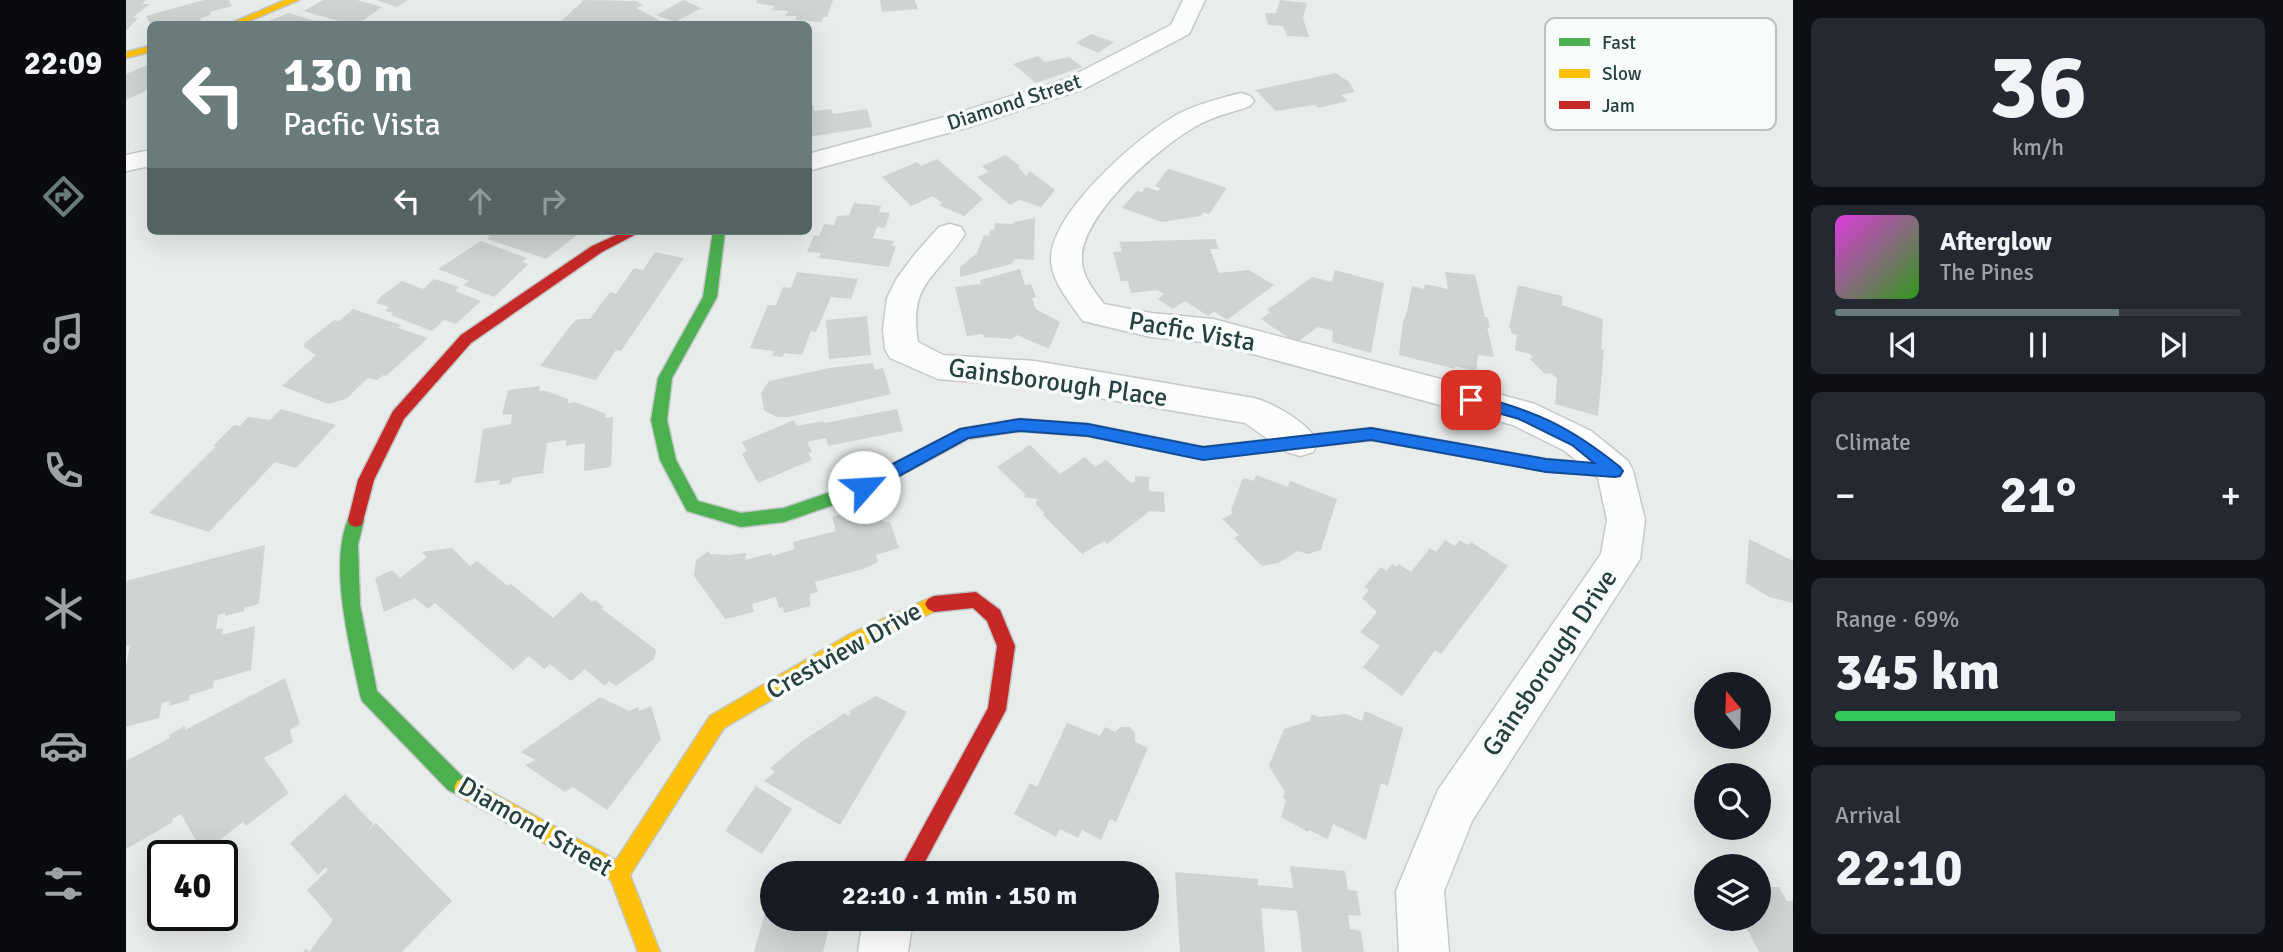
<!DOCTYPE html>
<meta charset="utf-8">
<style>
body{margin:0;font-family:Signika,sans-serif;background:#242831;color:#f1f3f6;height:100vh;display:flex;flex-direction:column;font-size:26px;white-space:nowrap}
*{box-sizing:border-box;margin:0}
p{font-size:23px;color:#9ea1a6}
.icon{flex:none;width:38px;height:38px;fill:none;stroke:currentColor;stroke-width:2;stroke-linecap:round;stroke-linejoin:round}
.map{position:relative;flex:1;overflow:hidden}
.drawer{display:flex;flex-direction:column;gap:18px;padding:18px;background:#0d0f14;width:490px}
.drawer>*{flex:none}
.guide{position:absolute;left:21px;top:21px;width:665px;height:214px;border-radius:10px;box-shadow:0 7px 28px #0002;background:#697c7b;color:#fff;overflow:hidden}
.needle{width:46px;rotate:341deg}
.buttons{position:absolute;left:1568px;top:672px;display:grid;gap:14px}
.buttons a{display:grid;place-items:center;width:77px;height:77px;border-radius:50%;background:#171b24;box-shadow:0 7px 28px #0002;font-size:35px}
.speed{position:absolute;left:21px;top:840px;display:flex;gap:14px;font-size:35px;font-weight:700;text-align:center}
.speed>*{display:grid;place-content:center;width:91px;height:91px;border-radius:50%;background:#171b24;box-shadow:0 7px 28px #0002;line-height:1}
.speed .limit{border:4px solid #111;border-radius:10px;background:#fff;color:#111}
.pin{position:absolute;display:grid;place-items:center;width:60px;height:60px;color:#fff;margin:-30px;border-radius:14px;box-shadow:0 4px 10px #0006}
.me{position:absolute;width:77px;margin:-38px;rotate:64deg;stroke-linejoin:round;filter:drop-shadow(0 0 5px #0008)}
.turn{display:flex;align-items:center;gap:24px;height:147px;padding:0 21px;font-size:32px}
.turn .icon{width:91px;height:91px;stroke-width:2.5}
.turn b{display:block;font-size:49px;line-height:60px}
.lanes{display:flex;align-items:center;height:66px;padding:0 21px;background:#0003;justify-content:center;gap:35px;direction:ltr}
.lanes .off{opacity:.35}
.big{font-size:52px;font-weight:700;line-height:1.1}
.drawer .widget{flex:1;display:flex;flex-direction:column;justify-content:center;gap:10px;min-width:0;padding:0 24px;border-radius:10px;background:#242831}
.drawer .dial{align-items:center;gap:0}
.dial b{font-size:91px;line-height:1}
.song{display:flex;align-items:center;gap:21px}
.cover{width:84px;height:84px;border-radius:10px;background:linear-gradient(135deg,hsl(300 70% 55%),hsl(110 70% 35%))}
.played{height:7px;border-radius:4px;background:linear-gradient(90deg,#697c7b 70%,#363941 70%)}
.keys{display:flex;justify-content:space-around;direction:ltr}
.heat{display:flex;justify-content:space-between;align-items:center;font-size:38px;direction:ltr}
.charge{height:10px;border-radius:5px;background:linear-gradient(90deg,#34c759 69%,#363941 0)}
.trip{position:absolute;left:634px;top:861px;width:399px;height:70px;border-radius:35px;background:#171b24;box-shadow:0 7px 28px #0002;font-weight:700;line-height:70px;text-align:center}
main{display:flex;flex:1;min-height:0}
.tab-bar{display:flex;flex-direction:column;width:126px;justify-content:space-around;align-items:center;background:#090b0e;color:#9ea1a6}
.tab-bar .icon{width:49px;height:49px}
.tab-bar .selected{color:#697c7b}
.tab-bar b{font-size:32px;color:#f1f3f6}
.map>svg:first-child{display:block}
.building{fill:#cfd3d2}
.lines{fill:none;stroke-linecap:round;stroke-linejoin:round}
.street-casing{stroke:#c5c9c8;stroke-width:3}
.fast-casing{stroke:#c2c8c7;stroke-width:3}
.slow-casing{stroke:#c2c8c7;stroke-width:3}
.jam-casing{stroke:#c2c8c7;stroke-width:3}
.street{fill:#fcfcfc;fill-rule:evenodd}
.fast{fill:#4caf50;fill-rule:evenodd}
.slow{fill:#ffc107;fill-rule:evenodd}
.jam{fill:#c62828;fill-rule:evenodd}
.route{fill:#1a73e8;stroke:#114b97;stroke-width:2}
.labels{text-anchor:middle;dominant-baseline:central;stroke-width:7;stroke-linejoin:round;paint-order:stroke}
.far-street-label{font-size:21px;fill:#25403e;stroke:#f7fbf9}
.street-label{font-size:26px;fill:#25403e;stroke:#f7fbf9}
.key{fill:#f7fbf9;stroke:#b8c3c1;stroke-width:2}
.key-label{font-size:19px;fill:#25403e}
</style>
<main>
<nav class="tab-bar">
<b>22:09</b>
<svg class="icon selected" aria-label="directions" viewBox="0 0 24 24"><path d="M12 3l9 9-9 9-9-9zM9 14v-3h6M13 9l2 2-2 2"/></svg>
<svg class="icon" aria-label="music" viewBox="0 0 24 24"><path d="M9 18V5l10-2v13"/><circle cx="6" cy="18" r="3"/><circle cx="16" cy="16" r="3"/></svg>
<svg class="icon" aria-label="phone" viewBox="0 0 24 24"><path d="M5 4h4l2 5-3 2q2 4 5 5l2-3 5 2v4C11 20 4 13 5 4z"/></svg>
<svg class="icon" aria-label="climate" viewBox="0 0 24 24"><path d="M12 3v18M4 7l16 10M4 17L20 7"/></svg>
<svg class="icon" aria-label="car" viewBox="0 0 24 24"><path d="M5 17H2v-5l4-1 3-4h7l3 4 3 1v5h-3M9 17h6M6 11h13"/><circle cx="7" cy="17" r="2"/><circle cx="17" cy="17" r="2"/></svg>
<svg class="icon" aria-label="filters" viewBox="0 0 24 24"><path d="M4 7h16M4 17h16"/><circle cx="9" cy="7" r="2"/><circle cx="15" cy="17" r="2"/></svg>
</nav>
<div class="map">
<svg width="1667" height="952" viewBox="0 0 1667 952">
<rect width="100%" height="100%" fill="#e8eceb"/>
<path class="building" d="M0,0H20L16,4H24L7,17L12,18L0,31Z
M78,0H103L106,6L84,12L85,15L74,18L75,21L63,24L39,22L24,24L20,16Z
M197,0H231L256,7L232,24H223L178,11Z
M250,0H282L271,7Z
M458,0L510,1L517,5L510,8L533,20L532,24H432Z
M558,0L575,8L549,22L530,15Z
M631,0H707L701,17H697L696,22L669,20L671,16H659L662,11L646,10L648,6L630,3Z
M754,0H789L792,9L756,12Z
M1154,0L1181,3L1177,18L1183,37L1161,36L1157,26L1142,25L1139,13H1150Z
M163,13L198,24L138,23Z
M965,34L988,42L972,53L950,43Z
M912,56L919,62L943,57L956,67L910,83L887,64Z
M24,64V89L0,100V74Z
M1210,73L1223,82L1229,92L1215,95L1222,101L1192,108L1189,105L1150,111L1129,90Z
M687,105L688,111L705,109L707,114L741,109L746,127L682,137V106Z
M880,155L894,166L893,168L900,176L904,171L929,190L915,207L893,200L884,205L851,177L863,172L856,166Z
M811,159L857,199L838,216L813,205L816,203L807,196L785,206L756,177L791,162L795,166Z
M1042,169L1059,174L1101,188L1083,214L1077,212L1075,216L1036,222L996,208L1011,191L1016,192L1020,187L1032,191L1034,188L1029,186Z
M728,203L755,206L753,212L764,213L759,228L751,227L747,238L768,241L766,246H770L763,267L693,258L695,253L681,252L688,235L693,236L698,224L708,225L711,216L723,215Z
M909,218L908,260L889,259L885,264L834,277V267L851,253L858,235L863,236L864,230H868L869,223L887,224V222Z
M357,231H444L452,234L420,259L361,239L364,236L354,233Z
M1089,239L1093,249H1084L1093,273L1123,270L1148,285L1101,320L1088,311L1082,316L1059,301L1047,309L1032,299L1038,294L1031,290L1005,293L1002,281H995L987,252L996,251L993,242Z
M355,241L401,258L396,262L403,264L368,297L337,285L343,281L312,269Z
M529,252L558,258L495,351L490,350L470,380L414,366L445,325L452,319H464L484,292L490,294L508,268L517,270Z
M894,269L899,285L905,284L910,297L906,298L910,309L934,322L923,349L891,335L886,339L858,337L857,334L841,336L829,287L855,284L854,280Z
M1209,270L1258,283L1245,353L1206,342L1207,331L1192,327L1170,343L1135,319L1144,312L1141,310L1186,277L1206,282Z
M671,272L732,279L725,299L705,297L690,332L685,331L676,355L658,353L657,357L646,356L648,351L624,348L642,305H650L657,287L665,288Z
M1319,272L1349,275L1359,317H1362L1364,328L1361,327L1368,357L1352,355L1350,372L1329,366V369L1273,355L1277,321L1281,312L1286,286L1298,289L1299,284L1322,289Z
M308,279L333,287L329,291L355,301L330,324L318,320L306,331L265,315L267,313L259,311L263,307L250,303L254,297L276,281L297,289Z
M1392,285L1436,296V305L1477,319L1475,349L1478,350L1472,416L1429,404L1431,378L1424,373L1419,374L1404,359L1407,358L1404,354L1389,350L1391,335L1385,333V329L1383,328Z
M227,309L275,325L272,328L302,338L260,376L257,375L251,380L242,378L220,399L202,404L156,386L190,355L178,347L179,343L208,320L213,321Z
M741,316L745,355L703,359L700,320Z
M747,363L749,370L757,368L765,394L663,417H650L638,410L635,393L643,381L703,368Z
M414,386L413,391H420L442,399V403L449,402L480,414L479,418L487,417L485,467L458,471L459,443L440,446V440L421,443L417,473L386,478L385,483L373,485L374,480L349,483L357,429L385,424L386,414L376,415L382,390Z
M155,409L210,425L170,468L149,462L83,532L23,513L90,446H87L108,425L114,426L122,417L144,420Z
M771,409L777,431L702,446L700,438L681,442L686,452L682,453L686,460L632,483L616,454L621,451L616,442L668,420L671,426L697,421L698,423Z
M904,445L934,474L959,457L969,467L980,460L1005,483L1009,482V476L1023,477V491L1038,492L1039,512L1024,511L981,544L978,541L956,554L917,515L918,512L910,505L911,499L898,497L899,494L871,467Z
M1130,475L1162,487L1164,481L1211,499L1195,550L1182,554L1172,551L1152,563L1136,566L1108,538L1113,535L1096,519L1107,513L1105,510L1116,480L1119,478L1128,481Z
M747,507L748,511H752L757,522H764L773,548L750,555L752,562L740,568L689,582L692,592L684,594V606L658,613L657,607L653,608L650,597L626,604L628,612L599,619L568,576L570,560L582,551L584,554L602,555L620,553L619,560L646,553V556L669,549L667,542L710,531L706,517Z
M1623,539L1667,561V603L1643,597L1620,583Z
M1319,540L1329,546L1334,540L1342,545L1345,542L1382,566L1315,654L1309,650L1276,696L1237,667L1254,646L1234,632L1251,612L1236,598L1243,590L1238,587L1255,567L1260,571L1266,564L1271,567L1273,564L1285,572L1304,548L1310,552Z
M139,545L133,604L118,608V611L99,616V613L92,615L90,629L97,628L96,635L129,626L125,670L88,681L87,688L64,695L63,700L43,706L44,701L36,703L33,718L0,727V665L4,645L0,646V581Z
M326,548L344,566L351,561L382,586L385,584L427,618L455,592L466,602L469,600L478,607L476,609L530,650L528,659L490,686L483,681L479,686L459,669L445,681L424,664L418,669L403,656L387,670L309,603L302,609L289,598L258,612L249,578L266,570L274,578L301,557L295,552Z
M159,678L174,724L164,730L167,742L138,758L163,793L120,826L117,822L77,853L55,814L46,819L47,822L0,849V761L44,738L43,735L59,726V730Z
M750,696L781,712L714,825L638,781L649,772L644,768L675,742L719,713L722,716L725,714L723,711Z
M474,697L503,711L512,707L513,711L525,706L535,739L481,810L447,787L439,792L399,765L409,760L395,752Z
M1239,711L1277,728L1262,786L1255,783L1240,840L1207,824L1202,839L1183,830L1182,832L1155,817L1160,800L1157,798L1159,792L1143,766L1158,729L1184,721L1185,714L1194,717L1220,714L1236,721Z
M941,723L974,736L979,727L989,732L995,727H1004L1009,733V742L1022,748L990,822L984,819L975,840L956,830L952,838L934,829L930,837L888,814L904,783L911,787Z
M630,786L666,809L636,854L599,831Z
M219,794L247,824L242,830L250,823L326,901L276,952H177L180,948L183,952L207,920L181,890L202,870L200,867L192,875L164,843Z
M1164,866L1219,871L1222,890L1231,891L1235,916L1222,915L1224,929L1235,931L1238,952H1176L1171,911L1135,908L1139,952H1054L1049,872L1132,879V885L1167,888Z
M1633,887H1653L1661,901H1667V952H1633L1616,919L1635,917Z
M645,891L646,919H705L697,952H628Z"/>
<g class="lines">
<g class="street-casing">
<path id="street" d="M1057,0H1079L1063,34L958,89L840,128L682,171V154L822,116L940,79L1045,25Z
M1115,93L1124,96L1128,101L1124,106C1107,112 1089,116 1074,124C1037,143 951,217 956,262C957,278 969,292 978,304L1025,313L1087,319L1409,404L1465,431L1502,461L1507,471L1519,520L1514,559L1346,821L1318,891L1323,952H1273L1270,891L1312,790L1475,554L1481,520L1472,478L1439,451L1387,425L1087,343L1025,337L957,321C945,304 925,281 925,259C925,212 1014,134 1054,113C1072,104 1095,98 1115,93Z
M24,150V166L0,171V155Z
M824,224L835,227L839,234C811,278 782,282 792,342L817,355L909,361L1128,398C1149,404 1181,422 1192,442L1187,452L1174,456L1161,452L1119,423L909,387L812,379L764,358L759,349L757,329L761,298L771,278L789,254L813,227Z
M737,919H787L782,952H732Z"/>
</g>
<g class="fast-casing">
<path id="fast" d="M587,231H599L591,297L546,378L541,420L550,460L572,501L615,513L658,508L716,488L722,490L724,495L722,500L658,522L615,527L561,511L534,460L525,420L532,378L577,297Z
M1245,428L1420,459L1489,465L1495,467L1497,471L1495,475L1489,477L1420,471L1245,440L1139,452L1134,450L1131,446L1134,442L1139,440Z
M230,513L236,515L238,520L232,545L234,605L251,691L336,776L345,781L348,788L345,795L338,798L322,790L236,701L234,695C224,646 201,562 224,515Z"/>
</g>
<g class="slow-casing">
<path id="slow" d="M159,0H173L116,24H103Z
M24,46V52L0,58V52Z
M808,596L814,599L817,604L814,609L736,646L598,728L504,875L534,952H512L485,880L331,795L328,788L331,781L338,778L345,781L490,860L584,716L724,634Z"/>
</g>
<g class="jam-casing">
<path id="jam" d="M499,231H516L476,252L345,343L278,419L248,480L236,525L230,527L224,525L222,520L232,480L267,411L335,335L466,246Z
M894,419L962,424L1077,447L1139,440L1144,442L1147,446L1144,450L1139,452L1077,459L962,436L894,431L842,439L744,492L716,502L710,500L708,495L710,490L732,482L834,429Z
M850,592L874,610L889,646L880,710L793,873H772L862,708L871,646L861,621L847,608L808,612L802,609L799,604L802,599L808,596Z"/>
</g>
<use href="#street" class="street"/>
<use href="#fast" class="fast"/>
<use href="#slow" class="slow"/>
<use href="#jam" class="jam"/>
</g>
<path class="route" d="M1345,394C1409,411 1442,425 1494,467L1497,471L1494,476L1489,477L1420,472L1245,440L1077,460L962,436L894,431L842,438L744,492H732L730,487L732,482L834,429L894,419L962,424L1077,447L1245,428L1420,459L1468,463L1446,445L1393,419L1340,404L1338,400L1340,396Z"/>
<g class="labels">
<g class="far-street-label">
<text transform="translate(888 102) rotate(-18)">Diamond Street</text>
</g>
<g class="street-label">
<text transform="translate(1066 332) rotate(10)">Pacfic Vista</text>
<text transform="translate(932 383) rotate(8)">Gainsborough Place</text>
<text transform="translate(718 651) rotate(-29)">Crestview Drive</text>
<text transform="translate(1424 663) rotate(-56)">Gainsborough Drive</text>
<text transform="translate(409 827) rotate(30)">Diamond Street</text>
</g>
</g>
<rect x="1419" y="18" width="231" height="112" rx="10" class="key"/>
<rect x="1433" y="38" width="31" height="8" fill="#4caf50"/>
<rect x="1433" y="69" width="31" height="9" fill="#ffc107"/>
<rect x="1433" y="101" width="31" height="8" fill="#c62828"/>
<g class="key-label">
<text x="1476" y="49">Fast</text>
<text x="1476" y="80">Slow</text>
<text x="1476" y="112">Jam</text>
</g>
</svg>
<div class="buttons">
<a><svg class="needle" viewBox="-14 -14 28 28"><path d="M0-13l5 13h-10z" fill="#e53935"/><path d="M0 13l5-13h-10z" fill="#9ea1a6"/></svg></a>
<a><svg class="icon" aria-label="search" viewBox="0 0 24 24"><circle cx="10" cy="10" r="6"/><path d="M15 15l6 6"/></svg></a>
<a><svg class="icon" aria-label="layers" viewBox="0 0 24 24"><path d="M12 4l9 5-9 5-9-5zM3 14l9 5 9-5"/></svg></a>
</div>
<div class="speed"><div class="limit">40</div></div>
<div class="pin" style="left:1345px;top:400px;background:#d93025"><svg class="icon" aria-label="arrive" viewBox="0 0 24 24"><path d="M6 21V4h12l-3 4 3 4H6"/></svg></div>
<svg class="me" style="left:738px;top:487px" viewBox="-20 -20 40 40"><circle r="19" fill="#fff"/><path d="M0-13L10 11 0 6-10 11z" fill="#1a73e8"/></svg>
<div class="trip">22:10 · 1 min · 150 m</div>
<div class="guide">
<div class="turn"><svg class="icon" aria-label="left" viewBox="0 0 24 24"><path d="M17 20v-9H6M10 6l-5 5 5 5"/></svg><div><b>130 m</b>Pacfic Vista</div></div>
<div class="lanes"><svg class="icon" aria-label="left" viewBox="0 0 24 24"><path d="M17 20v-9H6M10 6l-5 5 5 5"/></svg><svg class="icon off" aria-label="ahead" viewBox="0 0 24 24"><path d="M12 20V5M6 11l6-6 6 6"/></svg><svg class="icon off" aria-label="right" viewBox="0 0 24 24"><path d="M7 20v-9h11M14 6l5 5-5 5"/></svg></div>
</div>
</div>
<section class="drawer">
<div class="widget dial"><b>36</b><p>km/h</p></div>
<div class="widget">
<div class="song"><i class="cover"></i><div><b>Afterglow</b><p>The Pines</p></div></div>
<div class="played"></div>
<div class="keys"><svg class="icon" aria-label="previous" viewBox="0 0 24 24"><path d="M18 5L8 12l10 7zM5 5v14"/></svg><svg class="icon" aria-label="pause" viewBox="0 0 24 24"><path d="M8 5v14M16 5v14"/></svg><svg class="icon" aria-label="next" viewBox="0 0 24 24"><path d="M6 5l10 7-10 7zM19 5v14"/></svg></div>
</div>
<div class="widget"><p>Climate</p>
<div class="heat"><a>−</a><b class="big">21°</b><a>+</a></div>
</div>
<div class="widget"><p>Range · 69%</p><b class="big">345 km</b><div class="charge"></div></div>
<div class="widget"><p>Arrival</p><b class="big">22:10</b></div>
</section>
</main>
